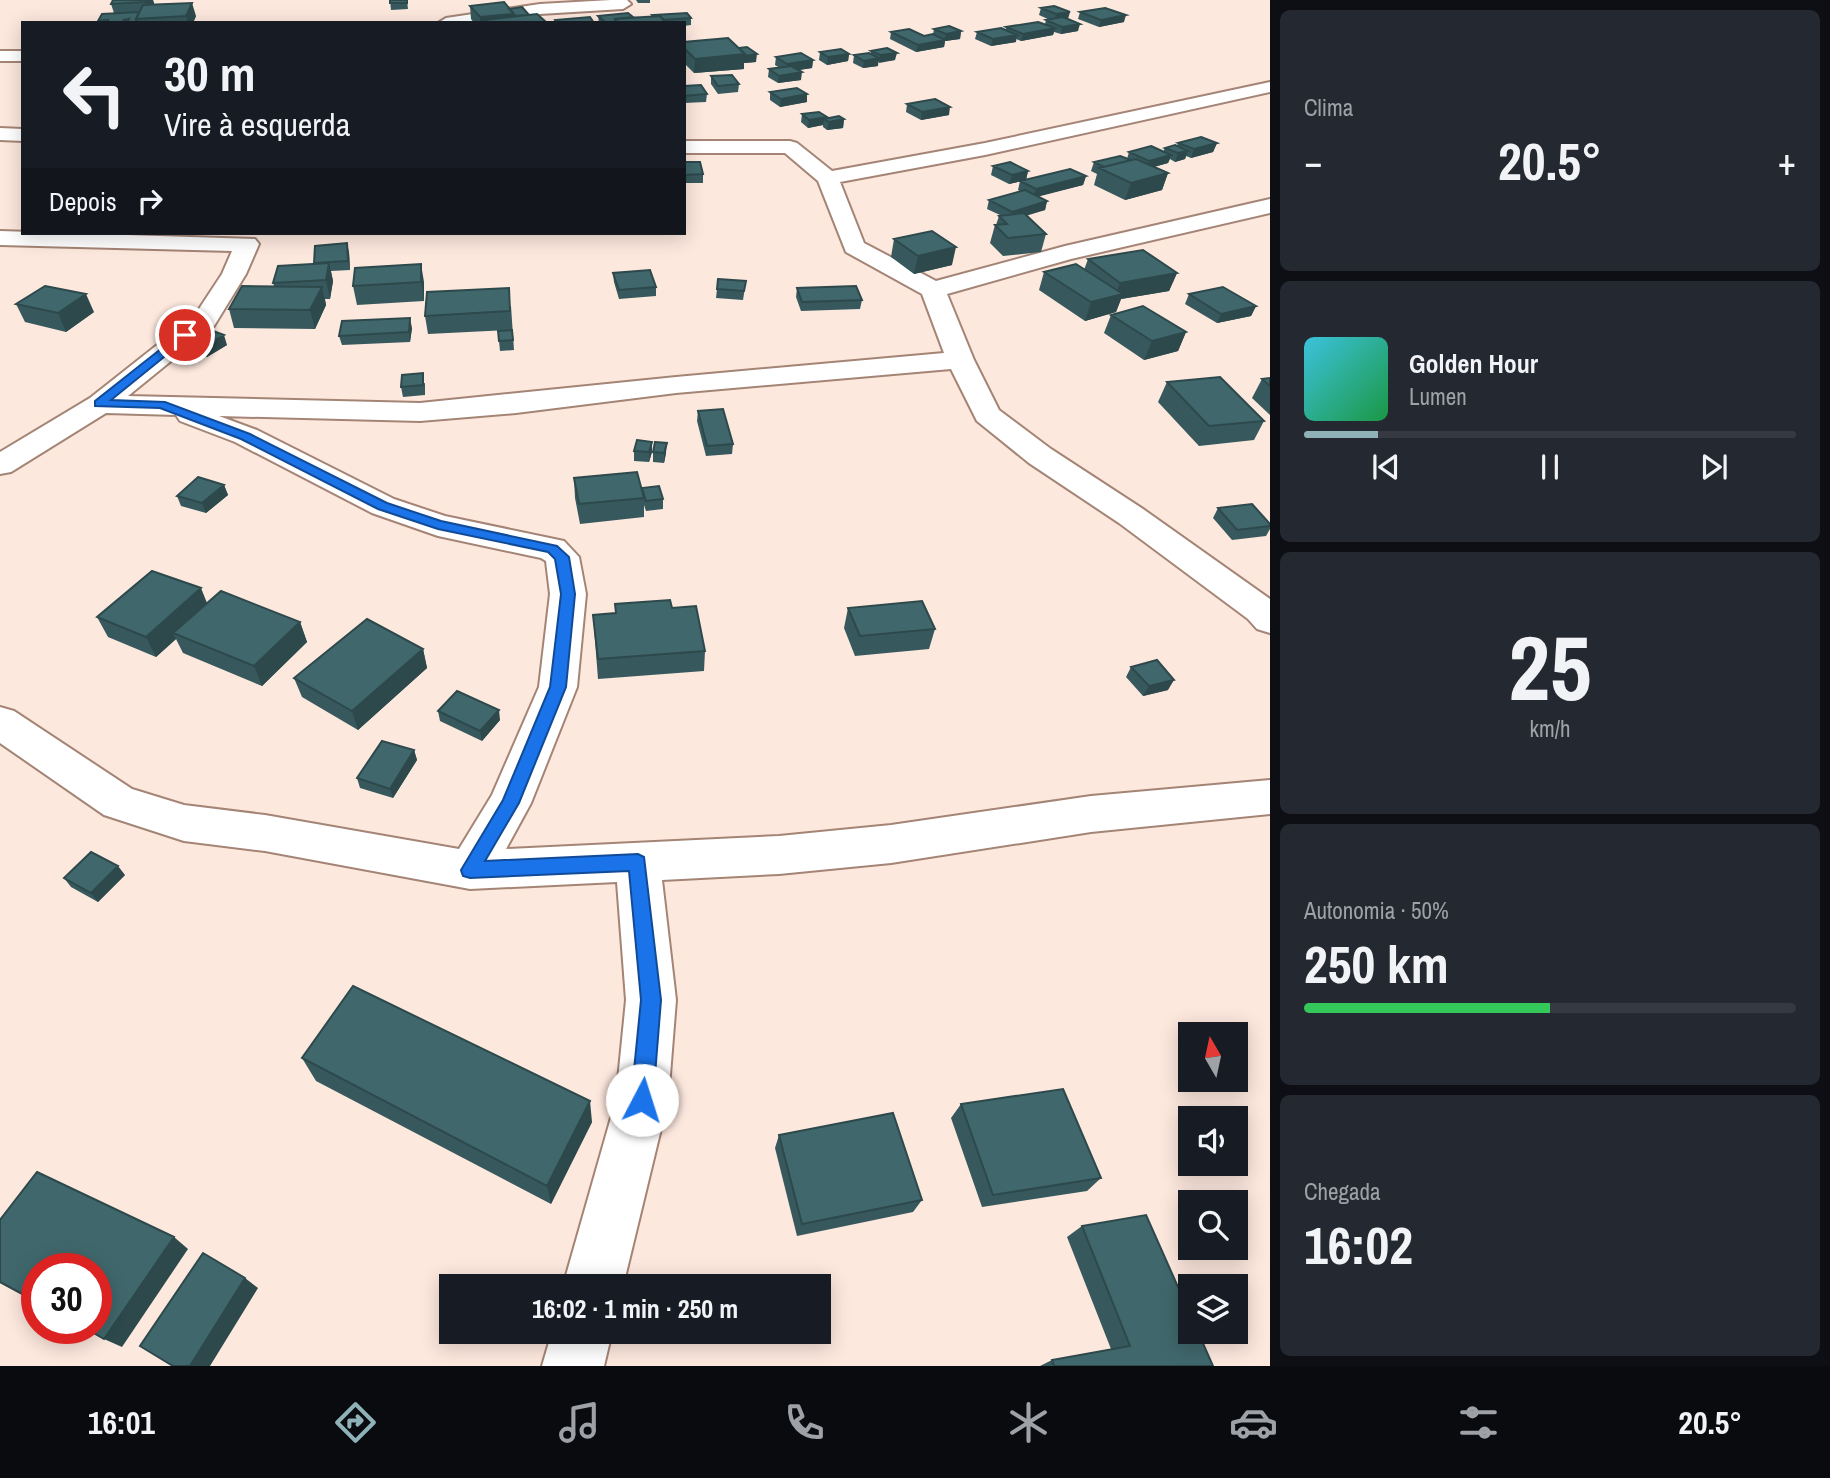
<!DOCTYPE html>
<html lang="pt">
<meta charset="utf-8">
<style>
body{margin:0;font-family:"Archivo Narrow",sans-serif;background:#242831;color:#f1f3f6;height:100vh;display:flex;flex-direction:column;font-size:26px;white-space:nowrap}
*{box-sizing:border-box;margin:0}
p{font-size:23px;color:#9ea1a6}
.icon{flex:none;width:38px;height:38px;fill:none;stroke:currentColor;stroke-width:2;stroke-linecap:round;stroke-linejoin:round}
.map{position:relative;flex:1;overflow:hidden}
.details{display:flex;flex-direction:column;gap:10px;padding:10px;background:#0d0f14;width:560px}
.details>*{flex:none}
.top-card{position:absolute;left:21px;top:21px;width:665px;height:214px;border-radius:0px;box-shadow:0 4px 18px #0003;background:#171b24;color:#f1f3f6;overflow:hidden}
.needle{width:46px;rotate:351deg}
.buttons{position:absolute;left:1178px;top:1022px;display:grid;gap:14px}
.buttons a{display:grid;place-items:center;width:70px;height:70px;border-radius:0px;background:#171b24;box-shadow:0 4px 18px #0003;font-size:35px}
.speed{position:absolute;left:21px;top:1253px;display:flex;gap:14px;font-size:35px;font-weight:700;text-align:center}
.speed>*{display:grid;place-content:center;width:91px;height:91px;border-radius:50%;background:#171b24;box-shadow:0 4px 18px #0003;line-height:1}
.speed .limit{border:10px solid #d22;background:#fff;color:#111}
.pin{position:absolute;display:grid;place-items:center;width:60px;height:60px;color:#fff;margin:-30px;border:4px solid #fff;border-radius:50%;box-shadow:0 2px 7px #0007}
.me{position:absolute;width:77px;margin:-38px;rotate:5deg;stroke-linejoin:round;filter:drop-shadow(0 0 5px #0008)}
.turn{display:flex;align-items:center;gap:24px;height:147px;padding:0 28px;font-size:32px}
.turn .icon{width:91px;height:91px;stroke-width:2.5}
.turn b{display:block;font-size:49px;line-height:60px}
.then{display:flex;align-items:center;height:66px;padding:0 28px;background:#0003;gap:14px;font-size:26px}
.big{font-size:52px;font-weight:700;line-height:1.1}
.details .tile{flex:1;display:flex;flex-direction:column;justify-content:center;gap:10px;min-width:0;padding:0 24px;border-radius:10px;background:#242831}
.details .dial{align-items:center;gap:0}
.dial b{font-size:91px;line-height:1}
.song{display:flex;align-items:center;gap:21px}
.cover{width:84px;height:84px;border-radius:10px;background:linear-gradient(135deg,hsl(190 70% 55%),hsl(140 70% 35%))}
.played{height:7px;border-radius:4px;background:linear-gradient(90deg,#8eb2b7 15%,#363941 15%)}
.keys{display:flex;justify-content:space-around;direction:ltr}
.heat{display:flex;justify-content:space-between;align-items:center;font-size:38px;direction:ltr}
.charge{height:10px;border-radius:5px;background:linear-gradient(90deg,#34c759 50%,#363941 0)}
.trip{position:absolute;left:439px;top:1274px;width:392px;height:70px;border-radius:0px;background:#171b24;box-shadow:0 4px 18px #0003;font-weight:700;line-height:70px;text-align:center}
.dock{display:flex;height:112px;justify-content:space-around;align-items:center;background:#090b0e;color:#9ea1a6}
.dock .icon{width:49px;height:49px}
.dock .selected{color:#8eb2b7}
.dock b{font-size:32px;color:#f1f3f6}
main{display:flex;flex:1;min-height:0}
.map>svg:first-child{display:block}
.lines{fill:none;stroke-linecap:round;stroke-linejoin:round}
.minor-casing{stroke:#a48475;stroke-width:4}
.minor{fill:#fff;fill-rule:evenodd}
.wall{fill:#37595d}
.shaded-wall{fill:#2d494c}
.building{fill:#40686c;stroke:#2d494c;stroke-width:2}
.route{fill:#1a73e8;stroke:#114b97;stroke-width:2}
</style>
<main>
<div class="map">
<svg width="1270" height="1366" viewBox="0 0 1270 1366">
<rect width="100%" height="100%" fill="#fde8de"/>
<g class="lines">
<g class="minor-casing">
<path id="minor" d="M611,0H627L631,4L623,9L540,14L479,23H438L446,18L540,4Z
M0,51H23V61H0Z
M1270,82V92L985,155L840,182L864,243L936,281L1065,246L1270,199V213L1071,259L947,294L974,360L999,410L1051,449L1143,509L1270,599V633L1257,629L1248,619L1119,523L1029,463L977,421L951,369L676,393L516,413L420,421L219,416L257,430L394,499L445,516L564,541L579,557L586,594L577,687L531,803L506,849L779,836L891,825L1091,796L1270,780V814L1091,832L891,863L779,874L662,880L676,1000L668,1100L623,1286H563L616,1100L626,1000L617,882L470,889L265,851L184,841L104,815L0,743V707L14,711L132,789L184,805L265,815L459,849L492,795L539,687L550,594L546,561L541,558L438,536L372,513L235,442L180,421L176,415L106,413L11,472L0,474V452L90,398L195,315L222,274L232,251L0,245V231L255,239L259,244L246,274L214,326L128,396L420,403L676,377L944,353L922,294L846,252L818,181L785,153H684V141H790L797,143L832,171L985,143Z
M0,128L23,129V141L0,140Z
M552,1332H612L604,1366H542Z"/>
</g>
<use href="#minor" class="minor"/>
</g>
<path class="wall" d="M113,0H153L154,5L196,16L193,23H99L98,21L114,13L111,4Z
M390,0H407L408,9L391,10Z
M636,0H650V3H638Z
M470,6L509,9L529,15L546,22V23H474L471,19Z
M1041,8L1068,19L1078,31L1061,34L1054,32L1053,35L1021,41L1016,39V42L991,46L975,39L977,32L1006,30V27L1045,24L1046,20H1050L1039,15Z
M1080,12L1124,22L1099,27L1078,19Z
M598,16L691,18V25L684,26V23H599Z
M934,29L961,31L960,39L945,41L944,47L916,52L890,39L891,32L924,36L933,34Z
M684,42L739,48L756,62L744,63V69L694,73L684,63Z
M871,51L895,60L878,62V66L863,68L853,63L854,55L871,54Z
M820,52L849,54L848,61L827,65L819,60Z
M776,57L813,60L812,68L798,70L801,80L778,83L768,77L769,69L780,68L775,65Z
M711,76L739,84L738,92L718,94L711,84Z
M684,86L707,94L706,102L684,103Z
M770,92L807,102L780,107L770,100Z
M907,104L949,115L921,120L906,112Z
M802,114L827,118L844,119L843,128L827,130L823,127V125L808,128L801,122Z
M1178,143H1217L1213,152L1191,158L1186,156L1185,159L1175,162L1170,159L1168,163L1154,167L1168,173L1162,190L1125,200L1094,185L1097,174L1091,171L1094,162L1127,159L1129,152H1163L1165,148L1177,146Z
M684,162L703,174V183H684Z
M993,166L1028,171L1026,180L1009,184L991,175Z
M1086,176L1083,185L1038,196L1047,201L1045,210L1026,215L1046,234L1041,252L1003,256L990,243L995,225H996L999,216L1000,215L987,209L989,200L1020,191L1018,190L1020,181Z
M894,239L952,265L914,274L891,257Z
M349,252L350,270L331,271L333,281L330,299H325L326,305L315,329L234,328L229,309L274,286L273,283Z
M1088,259L1177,273L1169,291L1121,299L1116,312L1085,321L1039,290L1044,272L1084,270Z
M613,273L656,287V296L619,299L614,282Z
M746,281L743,300L716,298L717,289Z
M424,282V301L357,305L353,286Z
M797,288L862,300L860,309L801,311L796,297Z
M1189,294L1256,306L1251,316L1217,323L1185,304Z
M16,304L94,312L66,332L25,322Z
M511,306L514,350L500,351L498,331L508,330L428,334L425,316Z
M1111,315L1186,332L1178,351L1144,360L1104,333Z
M412,328L410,342L342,345L339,336Z
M184,340L227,345L207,357L187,350Z
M1270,378V415L1252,398L1262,379Z
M1167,382L1264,421L1254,440L1199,446L1158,402Z
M425,383V395L403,397L401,387Z
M698,411L733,444L732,454L706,456L697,421Z
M634,451L652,452L649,462L634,461Z
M653,452L666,453L664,463L653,462Z
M574,478L642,489L663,499V509L646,511L644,505V517L580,524L575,498Z
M224,485L228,495L206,513L181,506L177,496Z
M1218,508L1270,524V529L1266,536L1232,540L1213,518Z
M207,603L300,622L307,642L262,686L183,653L176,639L156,657L108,637L97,617Z
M615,604L672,608L705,651L704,671L598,679L593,615L615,613Z
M848,608L935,629L929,649L855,656L844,628Z
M423,649L427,668L358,730L302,697L294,678Z
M1131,667L1168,690L1143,696L1126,677Z
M438,711L500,720L482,741L440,721Z
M414,750L417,760L393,798L360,788L357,778Z
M125,875L98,902L71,887L64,878Z
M302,1058L592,1122L551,1204L316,1081Z
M961,1104L1101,1178L1087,1191L982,1207L951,1118Z
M779,1135L922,1200L913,1212L797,1236L775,1148Z
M1082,1226L1213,1366H1040L1052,1360L1111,1349L1067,1237Z"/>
<path class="shaded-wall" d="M146,0H153L155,6L149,16L145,2Z
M192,3L196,16L193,23H188L186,16Z
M1070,12L1068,19L1054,21L1056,14Z
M514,14L532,23L485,20V23H480V17Z
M1126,15L1124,22L1099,27L1101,20Z
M1080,24L1078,31L1061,34L1062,27Z
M1055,28L1053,35L1021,41L1023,34Z
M961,31L960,39L945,41L944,47L916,52L918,45L944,40L946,34Z
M1017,35L1016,42L991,46L993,39Z
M897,53L895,60L879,63L880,55Z
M745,54H757L756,62L744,63V69L694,73L695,59Z
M849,54L848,61L827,65L828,57Z
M879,58L878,66L863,68L864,61Z
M813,60L812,68L787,72V64Z
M802,72L801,80L778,83L779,76Z
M807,94V102L780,107L781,99Z
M950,107L949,115L921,120L922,112Z
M827,117L826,121L824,119L823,125L808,128L809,120Z
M844,119L843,128L827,130L829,122Z
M1217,143L1213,152L1191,158L1194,149Z
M1188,151L1185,159L1175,162L1178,153Z
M1171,155L1168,163L1146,169L1149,161Z
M1028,171L1026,180L1009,184L1012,175Z
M1168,173L1162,190L1125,200L1131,183Z
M1086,176L1083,185L1033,198L1036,189Z
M1047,201L1045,210L1010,221L1012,212Z
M347,243L349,252L350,270L348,261Z
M956,247L952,265L914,274L918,256Z
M329,263L333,281L330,299L326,280Z
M421,264L424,282V301L421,282Z
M1177,273L1169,291L1121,299L1116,312L1085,321L1091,302L1115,296L1120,283Z
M322,287L326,305L315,329L310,310Z
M86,294L94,312L66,332L58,313Z
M1256,306L1251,316L1217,323L1221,314Z
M410,318L412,328L410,342L409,332Z
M1186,332L1178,351L1144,360L1152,341Z
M224,335L227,345L207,357L204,347Z
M652,442V452L649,462V452Z
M667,443L666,453L664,463V453Z
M224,485L228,495L206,513L202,503Z
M201,588L209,608L173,633L176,639L156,657L146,637Z
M300,622L307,642L262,686L254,666Z
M423,649L427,668L358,730L352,711Z
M1174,680L1168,690L1143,696L1149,686Z
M499,710L500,720L482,741L480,731Z
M414,750L417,760L393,798L390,789Z
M118,866L125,875L98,902L91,893Z
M590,1101L592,1122L551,1204L547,1186Z
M174,1237L188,1249L122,1347L104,1339Z
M245,1278L258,1288L210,1366H190Z"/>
<path class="building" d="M113,0H146L145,2L111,4Z
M390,0H407V3H390Z
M504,2L514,14L480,17L470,6Z
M192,3L186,16L136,19L143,5Z
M1054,6L1070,12L1056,14L1041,8Z
M522,7L529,15L514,16V14L509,9Z
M1105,8L1126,15L1101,20L1080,12Z
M139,12L136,19L137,23H127L129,19L124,20L122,23H107L108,20L98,21L102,14Z
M628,13L633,17L615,19V23H606L598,16Z
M687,13L691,18L664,20L660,16H653L652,15Z
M537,14L546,22L536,23H488L485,20Z
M660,16L666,23H618L615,19Z
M590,17L594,23H557L555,20Z
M1063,17L1080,24L1062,27L1046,20Z
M1038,22L1055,28L1023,34L1006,27Z
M949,26L961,31L946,34L934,29Z
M1001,28L1017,35L993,39L977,32Z
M909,29L924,36L933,34L945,40L918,45L891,32Z
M728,38L745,54L695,59L684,48V42Z
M747,47L757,54L745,56V54L739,48Z
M887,48L897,53L880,55L871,51Z
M841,49L849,54L828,57L820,52Z
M801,53L813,60L787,64L776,57Z
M869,53L879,58L864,61L854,55Z
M791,66L802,72L779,76L769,69Z
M732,75L739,84L718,86L711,76Z
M701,85L707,94L684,96V86Z
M797,88L807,94L781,99L770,92Z
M935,99L950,107L922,112L907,104Z
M819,112L827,117L809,120L802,114Z
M839,116L844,119L829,122L824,119Z
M1201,137L1217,143L1194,149L1178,143Z
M1175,145L1188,151L1178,153L1165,148Z
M1151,146L1171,155L1149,161L1129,152Z
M1120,156L1131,160L1104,167L1094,162Z
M1136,159L1168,173L1131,183L1099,168Z
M684,162H700L703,174L684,175Z
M1010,162L1028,171L1012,175L993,166Z
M1070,169L1086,176L1036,189L1020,181Z
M1025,190L1047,201L1012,212L989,200Z
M1024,213L1046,234L1008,238L995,225L1007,224L999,216Z
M932,231L956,247L918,256L894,239Z
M347,243L348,261L314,263L315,246Z
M1143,250L1177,273L1120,283L1088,259Z
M329,263L326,280L273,283L278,266Z
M421,264V282L353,286L355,268Z
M1076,264L1123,294L1091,302L1044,272Z
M650,270L656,287L619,290L613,273Z
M718,279L746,281L744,291L717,289Z
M45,286L86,294L58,313L16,304Z
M242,286L322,287L310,310L229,309Z
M856,286L862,300L802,302L797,288Z
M1223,287L1256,306L1221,314L1189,294Z
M509,288L510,311L425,316L427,292Z
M1143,306L1186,332L1152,341L1111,315Z
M410,318L409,332L339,336L342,321Z
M205,328L224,335L204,347L184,340Z
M512,330L513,340L499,341L498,331Z
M423,373V385L401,387L402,375Z
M1220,377L1264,421L1209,426L1167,382Z
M1270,378V386L1262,379Z
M723,409L733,444L707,446L698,411Z
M637,440L652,442L649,452L634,451Z
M655,442L667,443L664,453L653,452Z
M637,472L644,498L579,504L574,478Z
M198,477L224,485L202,503L177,496Z
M659,486L663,499L646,501L642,488Z
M1252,504L1270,524V526L1237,530L1218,508Z
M152,571L201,588L146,637L97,617Z
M221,591L300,622L254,666L173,633Z
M670,600L672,608L696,606L705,651L598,659L593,615L616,613L615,604Z
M922,601L935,629L860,636L848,608Z
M367,619L423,649L352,711L294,678Z
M1157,660L1174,680L1149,686L1131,667Z
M457,691L499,710L480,731L438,711Z
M382,741L414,750L390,789L357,778Z
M91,852L118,866L91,893L64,878Z
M353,986L590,1101L547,1186L302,1058Z
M1063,1089L1101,1178L993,1195L961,1104Z
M893,1113L922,1200L802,1224L779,1135Z
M37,1172L174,1237L104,1339L85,1328H96V1269H37V1302L0,1282V1220Z
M1146,1215L1190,1314V1332H1198L1213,1366H1054L1052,1360L1130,1346L1082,1226Z
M203,1253L245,1278L190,1366H173L140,1346Z"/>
<path class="route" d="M181,333L191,335L111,400L165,402L250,434L387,503L441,521L557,546L569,557L575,594L566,687L519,803L485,861L638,854L644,857L661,1000L653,1100L649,1108L642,1111L634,1108L631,1100L641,1000L629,871L470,878L463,876L461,870L503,800L550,687L561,594L555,559L548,552L438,529L378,509L241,439L160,408L95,406V401Z"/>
</svg>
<div class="buttons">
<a><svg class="needle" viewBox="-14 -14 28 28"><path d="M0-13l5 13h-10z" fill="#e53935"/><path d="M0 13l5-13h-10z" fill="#9ea1a6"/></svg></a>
<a><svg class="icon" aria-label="sound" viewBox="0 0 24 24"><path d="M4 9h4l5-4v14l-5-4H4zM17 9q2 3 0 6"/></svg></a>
<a><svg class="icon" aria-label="search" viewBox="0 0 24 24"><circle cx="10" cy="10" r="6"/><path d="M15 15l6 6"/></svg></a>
<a><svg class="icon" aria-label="layers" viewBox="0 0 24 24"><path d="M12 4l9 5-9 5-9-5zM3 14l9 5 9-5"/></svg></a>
</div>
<div class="speed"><div class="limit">30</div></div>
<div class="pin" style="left:185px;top:335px;background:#d93025"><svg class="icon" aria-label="arrive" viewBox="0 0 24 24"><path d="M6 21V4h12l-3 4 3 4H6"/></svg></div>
<svg class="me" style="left:642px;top:1100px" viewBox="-20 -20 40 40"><circle r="19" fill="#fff"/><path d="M0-13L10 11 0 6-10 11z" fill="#1a73e8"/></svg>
<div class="trip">16:02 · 1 min · 250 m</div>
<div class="top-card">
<div class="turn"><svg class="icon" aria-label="left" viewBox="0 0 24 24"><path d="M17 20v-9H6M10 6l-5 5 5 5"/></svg><div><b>30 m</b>Vire à esquerda</div></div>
<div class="then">Depois<svg class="icon" aria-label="right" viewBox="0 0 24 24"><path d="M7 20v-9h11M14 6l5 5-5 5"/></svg></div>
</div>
</div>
<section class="details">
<div class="tile"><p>Clima</p>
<div class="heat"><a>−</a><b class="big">20.5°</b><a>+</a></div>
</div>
<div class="tile">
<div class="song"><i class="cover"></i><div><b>Golden Hour</b><p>Lumen</p></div></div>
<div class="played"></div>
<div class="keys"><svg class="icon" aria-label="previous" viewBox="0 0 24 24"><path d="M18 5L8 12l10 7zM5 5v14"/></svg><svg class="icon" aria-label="pause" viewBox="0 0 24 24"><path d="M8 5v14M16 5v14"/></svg><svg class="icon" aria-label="next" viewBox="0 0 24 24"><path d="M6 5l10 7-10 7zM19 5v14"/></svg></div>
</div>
<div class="tile dial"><b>25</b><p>km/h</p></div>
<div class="tile"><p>Autonomia · 50%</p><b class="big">250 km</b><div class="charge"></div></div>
<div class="tile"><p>Chegada</p><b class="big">16:02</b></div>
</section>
</main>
<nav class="dock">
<b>16:01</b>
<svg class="icon selected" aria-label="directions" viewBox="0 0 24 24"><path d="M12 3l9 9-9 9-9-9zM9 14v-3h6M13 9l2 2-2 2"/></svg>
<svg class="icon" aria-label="music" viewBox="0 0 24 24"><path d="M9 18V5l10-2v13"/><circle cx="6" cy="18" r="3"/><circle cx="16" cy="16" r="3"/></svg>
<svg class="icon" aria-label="phone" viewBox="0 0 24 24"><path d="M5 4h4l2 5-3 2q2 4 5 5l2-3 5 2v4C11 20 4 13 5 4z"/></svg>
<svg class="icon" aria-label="climate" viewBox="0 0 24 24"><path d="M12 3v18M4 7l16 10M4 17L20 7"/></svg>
<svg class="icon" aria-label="car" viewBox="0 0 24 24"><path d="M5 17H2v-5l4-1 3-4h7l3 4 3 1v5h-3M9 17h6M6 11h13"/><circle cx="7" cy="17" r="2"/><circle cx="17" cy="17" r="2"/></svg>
<svg class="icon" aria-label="filters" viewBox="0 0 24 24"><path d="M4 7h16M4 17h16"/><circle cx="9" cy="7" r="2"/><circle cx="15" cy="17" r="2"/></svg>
<b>20.5°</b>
</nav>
